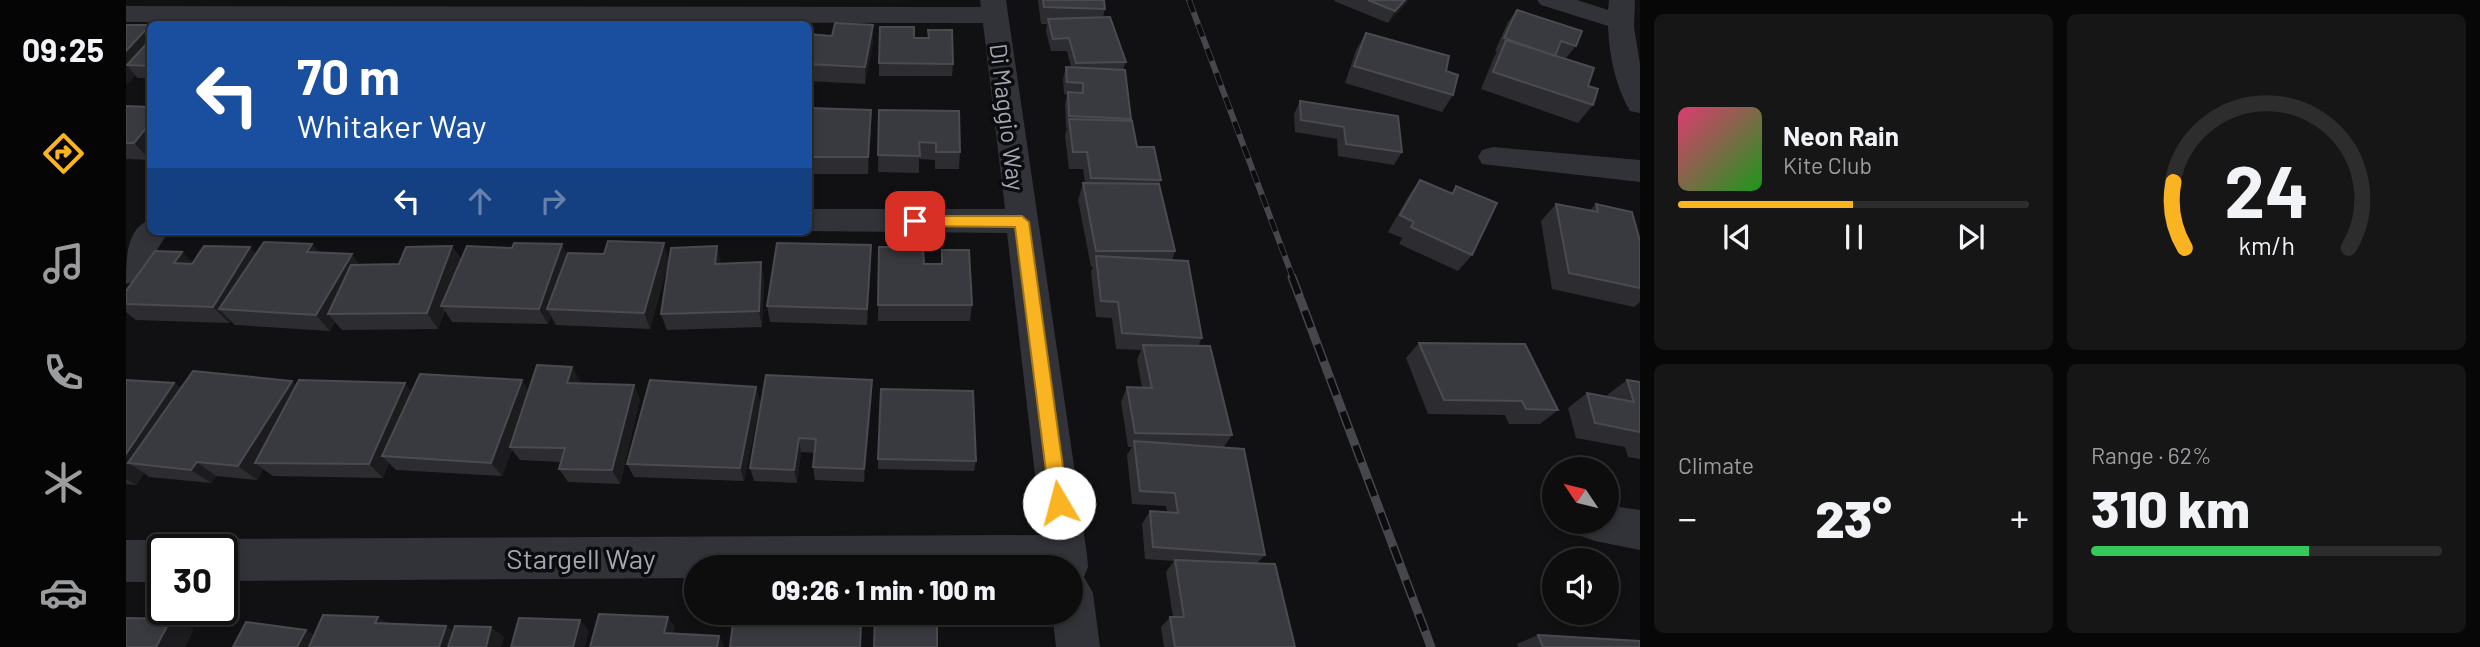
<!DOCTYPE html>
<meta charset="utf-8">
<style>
body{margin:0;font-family:Barlow,sans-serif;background:#161617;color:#f1f3f6;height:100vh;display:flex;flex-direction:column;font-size:26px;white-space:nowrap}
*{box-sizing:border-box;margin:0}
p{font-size:23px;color:#9a9c9e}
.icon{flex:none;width:38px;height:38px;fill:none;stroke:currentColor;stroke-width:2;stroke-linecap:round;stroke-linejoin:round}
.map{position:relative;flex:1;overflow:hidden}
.details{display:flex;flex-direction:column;gap:14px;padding:14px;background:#070708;width:840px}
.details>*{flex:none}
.hud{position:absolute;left:21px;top:21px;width:665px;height:214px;border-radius:10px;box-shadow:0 4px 10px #0003,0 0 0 2px #2d2d2e;background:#1a4fa0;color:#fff;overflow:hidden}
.needle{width:46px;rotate:305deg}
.tools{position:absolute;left:1416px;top:457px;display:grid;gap:14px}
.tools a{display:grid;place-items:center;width:77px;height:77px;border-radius:50%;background:#0d0d0e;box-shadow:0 4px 10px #0003,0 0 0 2px #2d2d2e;font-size:35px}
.speed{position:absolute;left:21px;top:534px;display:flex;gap:14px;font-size:35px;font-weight:700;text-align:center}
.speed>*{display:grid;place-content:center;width:91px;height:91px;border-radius:50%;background:#0d0d0e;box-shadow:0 4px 10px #0003,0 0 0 2px #2d2d2e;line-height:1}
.speed .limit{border:4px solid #111;border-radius:10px;background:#fff;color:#111}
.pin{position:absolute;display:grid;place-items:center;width:60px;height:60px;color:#fff;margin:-30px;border-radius:14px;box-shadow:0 4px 10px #0006}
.me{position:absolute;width:77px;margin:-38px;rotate:352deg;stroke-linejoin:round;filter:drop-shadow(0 0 5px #0008)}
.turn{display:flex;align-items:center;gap:24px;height:147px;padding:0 35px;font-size:32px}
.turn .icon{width:91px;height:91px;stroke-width:2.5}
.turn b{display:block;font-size:49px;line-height:60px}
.lanes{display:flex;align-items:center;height:66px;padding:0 35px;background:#0003;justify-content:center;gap:35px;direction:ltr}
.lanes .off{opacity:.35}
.big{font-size:52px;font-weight:800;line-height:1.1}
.details .widget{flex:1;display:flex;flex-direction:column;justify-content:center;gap:10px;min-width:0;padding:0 24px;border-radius:10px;background:#161617}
.details .dial{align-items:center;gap:0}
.dial svg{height:182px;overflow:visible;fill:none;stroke:#2d2d2e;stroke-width:7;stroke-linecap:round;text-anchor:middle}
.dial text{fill:#f1f3f6;stroke:none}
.song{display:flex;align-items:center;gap:21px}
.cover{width:84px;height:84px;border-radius:10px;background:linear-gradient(135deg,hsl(340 70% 55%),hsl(120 70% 35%))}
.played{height:7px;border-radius:4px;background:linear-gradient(90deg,#fab422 50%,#2d2d2e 50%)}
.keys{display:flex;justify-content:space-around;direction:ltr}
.heat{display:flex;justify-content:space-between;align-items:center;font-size:38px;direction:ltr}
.charge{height:10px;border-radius:5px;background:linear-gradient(90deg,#34c759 62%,#2d2d2e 0)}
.details .tiles{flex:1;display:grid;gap:14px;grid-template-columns:repeat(2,1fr)}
.trip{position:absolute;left:558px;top:555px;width:399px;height:70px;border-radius:35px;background:#0d0d0e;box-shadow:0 4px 10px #0003,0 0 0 2px #2d2d2e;font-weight:800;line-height:70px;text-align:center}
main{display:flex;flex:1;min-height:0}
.menu{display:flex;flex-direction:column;width:126px;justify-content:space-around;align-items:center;background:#050506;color:#9a9c9e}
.menu .icon{width:49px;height:49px}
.menu .on{color:#fab422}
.menu b{font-size:32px;color:#f1f3f6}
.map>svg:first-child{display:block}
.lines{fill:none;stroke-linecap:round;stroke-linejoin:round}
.street{fill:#323338;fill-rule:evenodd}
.rail-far1-casing{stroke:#45474d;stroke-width:6}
.rail-casing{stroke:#45474d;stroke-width:9}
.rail-far1{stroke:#0c0c0e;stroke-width:4.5;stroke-dasharray:13;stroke-linecap:butt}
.rail{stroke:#0c0c0e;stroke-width:6;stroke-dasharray:18;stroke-linecap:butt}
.wall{fill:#2d2d31}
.shaded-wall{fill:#1c1c1f}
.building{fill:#393a3f;stroke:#4a4b51;stroke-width:2}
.route{fill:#fab422;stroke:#a27516;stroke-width:2}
.labels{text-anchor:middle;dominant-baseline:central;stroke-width:7;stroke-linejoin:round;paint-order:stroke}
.street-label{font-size:24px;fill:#a2a7b4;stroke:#0c0c0e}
.near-street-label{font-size:28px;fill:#a2a7b4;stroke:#0c0c0e}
</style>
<main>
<nav class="menu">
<b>09:25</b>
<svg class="icon on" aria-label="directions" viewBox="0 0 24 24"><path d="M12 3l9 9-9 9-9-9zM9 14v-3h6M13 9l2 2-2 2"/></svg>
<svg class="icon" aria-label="music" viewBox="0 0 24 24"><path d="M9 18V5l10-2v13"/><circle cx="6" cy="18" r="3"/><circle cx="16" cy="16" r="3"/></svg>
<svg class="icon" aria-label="phone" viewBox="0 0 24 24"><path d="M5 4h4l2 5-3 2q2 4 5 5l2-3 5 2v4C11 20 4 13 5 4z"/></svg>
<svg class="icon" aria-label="climate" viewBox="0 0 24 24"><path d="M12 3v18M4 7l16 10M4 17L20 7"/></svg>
<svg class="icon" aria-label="car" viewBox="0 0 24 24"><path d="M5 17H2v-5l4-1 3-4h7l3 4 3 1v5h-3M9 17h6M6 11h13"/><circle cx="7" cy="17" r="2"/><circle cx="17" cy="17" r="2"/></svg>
</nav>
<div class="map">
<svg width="1514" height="647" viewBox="0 0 1514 647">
<rect width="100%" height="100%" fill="#111113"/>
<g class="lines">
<path class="street" d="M854,0H880L961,555L962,567L958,577L967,593L974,647H930L926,612H945V567H570V578L96,581V550H79L81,545L96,539L916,535L881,233L676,231H682V209H879L857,23L0,22V6L855,7Z
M1411,0H1451L1482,10L1483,0H1509L1508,27L1514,64V113L1504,111C1489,86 1483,54 1482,26L1415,5Z
M1367,147L1514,160V182L1356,164L1352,157L1356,150Z
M24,220V231H43L12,280L0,284C0,260 0,228 24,220Z
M1480,505L1514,510V550L1469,541L1455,536L1449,522H1480Z
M0,540H37L52,546L53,550H37V582H0Z"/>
<g class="rail-far1-casing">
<path id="rail-far1" d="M1063,0L1167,278"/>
</g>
<g class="rail-casing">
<path id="rail" d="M1166,277L1305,647"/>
</g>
<use href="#rail-far1" class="rail-far1"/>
<use href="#rail" class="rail"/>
</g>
<path class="wall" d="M912,0H978L979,9L977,17L1000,62L997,70L1004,121L1011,147L1035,180L1033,185L1049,251L1046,260L1076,338L1072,346L1106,435L1097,448L1139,555L1131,563L1169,647H1038L1035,627L1044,617H1047L1040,572L1048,561L1019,559L1016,524L1024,511L1041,512L1040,506L1006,504L1001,455L1006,447H1002L995,402L1001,387H1016L1011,360L1015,350L990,349L986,318L970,317L965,272L967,267H965L952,200L957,183H959L957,169H943L939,136L941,128H940L939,104L941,95L938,94L937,79L940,67H945L941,51H925L920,31L921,24H915Z
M1209,0H1283L1262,23L1208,1Z
M1391,10L1450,46L1440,58L1429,55V56L1462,86L1467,105L1452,123L1355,89L1368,57L1371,52L1369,51L1382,22Z
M0,25H24V78H12L9,75L0,85Z
M747,25V42L739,84L682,81V34L706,36Z
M1240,33L1320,71L1327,95L1316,112L1219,83L1230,50Z
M788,38L827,64L826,76H753V63Z
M1174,101L1276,152L1268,165L1212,156L1211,139L1169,132L1168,114Z
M0,106L24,160L0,159Z
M682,108L745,127L742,174H682Z
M753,110L834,152L833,169H809V160L793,159V173L752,172Z
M1294,180L1325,193L1330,186L1346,255L1332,271L1273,244L1276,238L1262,232L1282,197Z
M1430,204L1463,211L1470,204L1514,241V302L1508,307L1426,289L1415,221Z
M186,244L192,252L234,265L273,264L326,246L335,260L386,248L436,244L441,256L543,260L524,329L430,325L425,316L422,324L326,322L319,311L312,329L216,330L209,322L204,331L109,325L105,321L103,323L10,320L0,312V291L67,262L130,254Z
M753,247L798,264H815L816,250L846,305L844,321H752Z
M745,261L741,325L644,322L641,306Z
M595,264L638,279L636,327L541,330L535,314Z
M1293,343L1432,410L1414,424H1383L1379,415L1302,414L1280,358Z
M446,367L454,383L514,399L494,484L442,482L433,469L435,462L394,460L386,450L376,476L270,470L263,463L257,478L147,476L137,469L131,480L90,476L85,483L23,477L18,473L10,485L0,484V380L48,383L55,388L170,385L286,392L403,390Z
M1501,380L1514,382V459L1502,457L1499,447L1450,438L1442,408L1461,393L1482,397L1481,395Z
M630,387L634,402L618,481L508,477L501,464Z
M746,395L738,482L689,480L687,467L689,453L675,452L671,483L628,481L624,468Z
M752,459L850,461L848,471L752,469Z
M1412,635L1514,647H1392L1391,644Z"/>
<path class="shaded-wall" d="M1279,0H1283L1262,23L1269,11Z
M24,25V58L1,65L9,75L0,85V51Z
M747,25V42L739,84V67Z
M745,110V127L742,174V157Z
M24,123V160L8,143Z
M538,243L543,260L524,329L518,313Z
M186,244L200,261L181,252Z
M436,244L444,261L421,309L425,316L422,324L413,309Z
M745,245V261L741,325V309Z
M326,246L336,263L315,306L319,311L312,329L301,313Z
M591,246L595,263L593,280L589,264Z
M124,247L139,264L93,309L105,321L103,323L87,307Z
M56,252L73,268L48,263Z
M226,254L238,270L202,314L209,322L204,331L190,315Z
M635,262L638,279L636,327L633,311Z
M446,367L455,382L450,397L441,383Z
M396,380L406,395L384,447L386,450L376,476L365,463Z
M746,380V395L738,482V469Z
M166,381L182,396L129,463L137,469L131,480L112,466Z
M48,383L67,398L2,463L18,473L10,485L0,479V454Z
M279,383L291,398L256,456L263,463L257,478L243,464Z
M508,385L514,399L494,484L486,470Z
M630,387L634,402L618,481L614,468Z
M673,438L675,452L671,483L668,470Z
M71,462L90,476L85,483L65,470Z
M252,617L268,627L249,623Z
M542,617L549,627L545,643L538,633Z
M45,619L68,629L59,647H30Z
M454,620L463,630L459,647H447Z
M320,626L334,636L330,647H313Z
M365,627L378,637L375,647H360Z
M180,630L198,640L194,647H171Z
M593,636L598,645V647H591Z"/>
<path class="building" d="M917,0H978L979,9L918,7Z
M1242,0H1279L1269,11Z
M1391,10L1456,31L1450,46L1435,41L1429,56L1378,38Z
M984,17L1000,62L950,63L943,38L927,39L922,19Z
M547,21L584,23V24H546Z
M343,22H419L418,24H342Z
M509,22L536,23V24H508Z
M591,22L665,24H590Z
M264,23L295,24H263Z
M709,23L747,25L739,67L682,64V34L706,36Z
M0,25H24L0,51Z
M754,27H788V38H803L802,30H826L827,64L753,63Z
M1240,33L1323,56L1320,71L1332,75L1327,95L1228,66Z
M24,40V66L1,65Z
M1380,40L1468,68L1462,86L1472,89L1467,105L1367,72Z
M940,67L999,70L1005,119L943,116L942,92L957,93V83L941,82Z
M1174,101L1272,116L1276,152L1220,144L1218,127L1175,120Z
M0,106L24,107V123L8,143H0Z
M682,108L745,110L742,157H682Z
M753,110L833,111L834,152H810V143L793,142L794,156L752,155Z
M943,119L1006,121L1011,147H1028L1035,180L965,178L961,152H947Z
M1294,180L1327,194L1330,186L1371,203L1346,255L1285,227L1288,222L1274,215Z
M957,183L1033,184L1049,251H970Z
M1430,204L1472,212L1470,204L1506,212L1514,241V288L1443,273Z
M482,241L538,243L518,313L421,309L442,253L478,254Z
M138,242L186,244L181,252L226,254L190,315L93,309Z
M388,243L436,244L413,309L315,306L341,246L386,248Z
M651,243L745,245L741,309L641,306Z
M78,246L124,247L87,307L0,304V291L29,251L56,252L48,263L66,264Z
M326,246L301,313L202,314L225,265L273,264L280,247Z
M591,246L589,264L635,262L633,311L535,314L545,248Z
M753,247H797L798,264H816V250H843L846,305H752Z
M970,256L1062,261L1076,338L996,333L992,302L975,301Z
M1293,343L1399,344L1432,410L1400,409L1396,401L1318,400Z
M1017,345L1084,346L1106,435L1009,433L1001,387L1026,388Z
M411,365L446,367L441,383L508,385L486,470L433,469L439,448L384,447Z
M67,371L166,381L112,466L71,462L65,470L2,463Z
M294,374L396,380L365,463L256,456Z
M640,375L746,380L738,469L687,467L690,439L673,438L668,470L624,468Z
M0,380L48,383L0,454Z
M173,380L279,383L243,464L129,463Z
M524,380L630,387L614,468L501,464Z
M1501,380L1514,382V432L1469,423L1461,393L1508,402Z
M755,389L847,391L850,461L752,459Z
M1008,441L1118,449L1139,555L1027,547L1024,511L1052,513L1049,493L1014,491Z
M1049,560L1149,564L1169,647H1049L1044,617H1058Z
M473,614L542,617L538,633L593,636L591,647H464Z
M197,615L252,617L249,623L320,626L313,647H183Z
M749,615L811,616V647H748Z
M0,618L45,619L30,647H0Z
M393,618L454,620L447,647H385Z
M120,622L180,630L171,647H107Z
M607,622H735L734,647H604Z
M329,626L365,627L360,647H322Z
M1412,635L1514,641V647H1417Z"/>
<path class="route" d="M789,216H896L903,222L942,503L940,510L933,512L927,510L924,503L889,227L789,226L782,221Z"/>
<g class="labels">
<g class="street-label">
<text transform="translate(882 117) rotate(83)">Di Maggio Way</text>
</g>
<g class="near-street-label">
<text x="455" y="558">Stargell Way</text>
</g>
</g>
</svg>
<div class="tools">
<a><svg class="needle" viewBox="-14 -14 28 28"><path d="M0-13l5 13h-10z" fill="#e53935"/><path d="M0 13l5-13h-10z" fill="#9a9c9e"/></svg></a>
<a><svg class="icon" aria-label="sound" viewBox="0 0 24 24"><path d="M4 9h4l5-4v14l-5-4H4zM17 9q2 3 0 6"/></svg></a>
</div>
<div class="speed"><div class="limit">30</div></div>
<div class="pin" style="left:789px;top:221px;background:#d93025"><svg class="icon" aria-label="arrive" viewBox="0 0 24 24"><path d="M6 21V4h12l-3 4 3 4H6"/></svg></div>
<svg class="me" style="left:933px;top:503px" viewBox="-20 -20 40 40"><circle r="19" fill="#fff"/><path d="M0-13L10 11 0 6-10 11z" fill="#fab422"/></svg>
<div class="trip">09:26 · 1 min · 100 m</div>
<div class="hud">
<div class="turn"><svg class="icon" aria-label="left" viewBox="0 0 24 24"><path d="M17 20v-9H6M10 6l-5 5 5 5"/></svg><div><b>70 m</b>Whitaker Way</div></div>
<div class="lanes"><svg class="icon" aria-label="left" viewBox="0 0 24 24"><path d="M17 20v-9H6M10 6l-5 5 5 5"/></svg><svg class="icon off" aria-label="ahead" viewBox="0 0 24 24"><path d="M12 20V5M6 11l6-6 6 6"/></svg><svg class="icon off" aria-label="right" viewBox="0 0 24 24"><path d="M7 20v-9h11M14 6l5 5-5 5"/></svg></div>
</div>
</div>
<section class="details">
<div class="tiles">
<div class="widget">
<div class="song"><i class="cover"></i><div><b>Neon Rain</b><p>Kite Club</p></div></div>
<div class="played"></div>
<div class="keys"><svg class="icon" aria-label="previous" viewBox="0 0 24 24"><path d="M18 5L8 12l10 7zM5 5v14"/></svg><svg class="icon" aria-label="pause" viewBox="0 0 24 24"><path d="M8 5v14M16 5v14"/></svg><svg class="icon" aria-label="next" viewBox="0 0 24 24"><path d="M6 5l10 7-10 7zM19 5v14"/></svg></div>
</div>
<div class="widget dial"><svg viewBox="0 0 100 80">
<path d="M14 69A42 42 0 1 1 86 69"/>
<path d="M14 69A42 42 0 0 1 9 40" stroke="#fab422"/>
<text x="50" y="56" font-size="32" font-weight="700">24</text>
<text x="50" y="72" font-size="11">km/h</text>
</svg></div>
<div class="widget"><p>Climate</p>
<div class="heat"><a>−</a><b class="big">23°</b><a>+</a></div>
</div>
<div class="widget"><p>Range · 62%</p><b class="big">310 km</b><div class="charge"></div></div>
</div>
</section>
</main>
